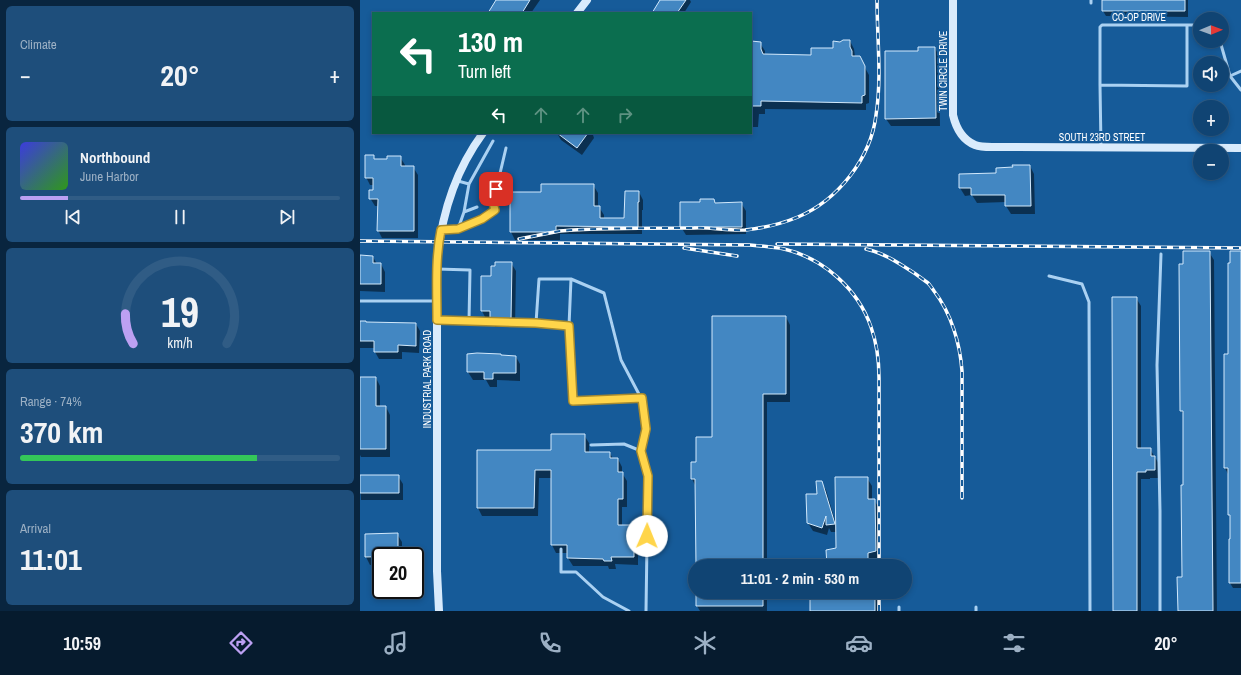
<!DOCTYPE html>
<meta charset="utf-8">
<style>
body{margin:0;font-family:"Archivo Narrow",sans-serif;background:#1e4e7b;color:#f1f3f6;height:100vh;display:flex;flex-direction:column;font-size:15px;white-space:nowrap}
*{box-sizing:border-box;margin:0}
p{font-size:13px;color:#9cb0c4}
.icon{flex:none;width:22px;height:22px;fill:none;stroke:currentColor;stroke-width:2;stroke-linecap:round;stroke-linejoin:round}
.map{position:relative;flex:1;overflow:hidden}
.sheet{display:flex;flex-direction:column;gap:6px;padding:6px;background:#09253f;width:360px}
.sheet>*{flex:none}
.guide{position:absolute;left:12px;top:12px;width:380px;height:122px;border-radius:0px;box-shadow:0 2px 6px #0003,0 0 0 1px #305c85;background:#0b6e4f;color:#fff;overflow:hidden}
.needle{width:26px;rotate:89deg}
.controls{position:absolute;left:833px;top:12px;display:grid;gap:8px}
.controls a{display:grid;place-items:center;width:36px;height:36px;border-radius:50%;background:#104473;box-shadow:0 2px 6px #0003,0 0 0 1px #305c85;font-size:20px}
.speed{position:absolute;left:12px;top:547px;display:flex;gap:8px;font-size:20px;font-weight:700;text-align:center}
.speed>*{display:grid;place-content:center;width:52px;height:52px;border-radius:50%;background:#104473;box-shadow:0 2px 6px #0003,0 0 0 1px #305c85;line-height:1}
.speed .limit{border:2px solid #111;border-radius:6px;background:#fff;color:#111}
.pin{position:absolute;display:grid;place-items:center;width:34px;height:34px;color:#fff;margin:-17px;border-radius:8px;box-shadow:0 2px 6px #0006}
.me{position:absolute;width:44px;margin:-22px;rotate:1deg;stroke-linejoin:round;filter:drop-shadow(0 0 3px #0008)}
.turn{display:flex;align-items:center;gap:14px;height:84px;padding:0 20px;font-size:18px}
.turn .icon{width:52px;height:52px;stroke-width:2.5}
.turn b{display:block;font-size:28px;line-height:34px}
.lanes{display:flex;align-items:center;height:38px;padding:0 20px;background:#0003;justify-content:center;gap:20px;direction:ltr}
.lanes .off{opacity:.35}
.big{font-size:30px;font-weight:700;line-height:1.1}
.sheet .widget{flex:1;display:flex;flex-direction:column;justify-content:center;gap:6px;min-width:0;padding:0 14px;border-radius:6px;background:#1e4e7b}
.sheet .dial{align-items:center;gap:0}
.dial svg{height:104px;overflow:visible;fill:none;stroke:#305c85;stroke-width:7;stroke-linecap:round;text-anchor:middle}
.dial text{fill:#f1f3f6;stroke:none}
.song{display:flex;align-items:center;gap:12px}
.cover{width:48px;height:48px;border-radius:6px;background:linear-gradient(135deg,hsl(240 70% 55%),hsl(110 70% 35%))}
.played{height:4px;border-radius:2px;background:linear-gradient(90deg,#bca0f2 15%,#305c85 15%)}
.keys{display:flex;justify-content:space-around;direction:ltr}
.heat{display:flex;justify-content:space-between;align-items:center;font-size:22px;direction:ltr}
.charge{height:6px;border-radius:3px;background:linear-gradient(90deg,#34c759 74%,#305c85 0)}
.trip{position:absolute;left:328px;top:559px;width:224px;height:40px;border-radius:20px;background:#104473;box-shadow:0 2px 6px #0003,0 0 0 1px #305c85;font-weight:700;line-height:40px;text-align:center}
.menu{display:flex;height:64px;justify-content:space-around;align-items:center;background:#061b2e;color:#9cb0c4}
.menu .icon{width:28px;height:28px}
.menu .on{color:#bca0f2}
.menu b{font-size:18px;color:#f1f3f6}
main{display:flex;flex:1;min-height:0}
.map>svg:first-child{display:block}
.shadow{fill:#0007}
.building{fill:#4387c2;stroke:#d2e9fc}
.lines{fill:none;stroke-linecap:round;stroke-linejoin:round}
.lane{stroke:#aad1f2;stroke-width:3}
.secondary{stroke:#d9ebfc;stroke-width:8}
.rail-casing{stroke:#fff;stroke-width:3.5}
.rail{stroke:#165b99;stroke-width:2;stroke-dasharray:6;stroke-linecap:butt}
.route-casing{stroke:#a68a30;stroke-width:10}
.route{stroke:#ffd54a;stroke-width:7}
.labels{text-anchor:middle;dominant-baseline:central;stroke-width:4;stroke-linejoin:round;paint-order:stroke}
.street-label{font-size:10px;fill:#fff;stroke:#165b99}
</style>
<main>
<section class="sheet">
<div class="widget"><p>Climate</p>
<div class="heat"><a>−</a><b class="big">20°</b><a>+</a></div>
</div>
<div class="widget">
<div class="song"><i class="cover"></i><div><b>Northbound</b><p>June Harbor</p></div></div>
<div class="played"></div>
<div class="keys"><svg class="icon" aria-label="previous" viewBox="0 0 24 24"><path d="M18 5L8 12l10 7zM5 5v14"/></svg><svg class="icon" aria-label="pause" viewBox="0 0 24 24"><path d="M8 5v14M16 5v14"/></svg><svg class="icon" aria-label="next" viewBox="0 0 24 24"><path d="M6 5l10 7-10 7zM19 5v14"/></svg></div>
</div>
<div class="widget dial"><svg viewBox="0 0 100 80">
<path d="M14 69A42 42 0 1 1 86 69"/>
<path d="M14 69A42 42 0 0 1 8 46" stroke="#bca0f2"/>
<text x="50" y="56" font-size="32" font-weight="700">19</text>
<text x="50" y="72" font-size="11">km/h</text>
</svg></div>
<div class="widget"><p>Range · 74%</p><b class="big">370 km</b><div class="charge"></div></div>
<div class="widget"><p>Arrival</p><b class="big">11:01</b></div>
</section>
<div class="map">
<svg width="881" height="611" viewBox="0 0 881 611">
<rect width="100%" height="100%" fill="#165b99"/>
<path class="shadow" d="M137,0H180L171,13H129Z
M302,0H330L331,2L324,13H294Z
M743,0H828V17L746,16L743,11Z
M490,41L494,49L495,57H499L509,75V103L506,104V110L405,109V114H399L398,127H391V42L400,43L405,51V55L452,56L474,49V42Z
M575,48L579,56L580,126H531L526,119L559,52Z
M197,133H234L233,135L234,138L222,155L201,140Z
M13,156L15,160H28L40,157L45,165V167H53L58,175V238H22L18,230L19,206H15L10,198L14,191V185H10L6,177Z
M670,166L674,174L675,214H651L646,206V202L617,203L612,195L605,196L600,188L654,168Z
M233,185L238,193V207H239L244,215V219H265L279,192L283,200V210H282V234H200V240H155L151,232V193H182Z
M354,200L356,204L381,203L386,211V234L326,235L321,227V203H341Z
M849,252L854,260L857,611H819L823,578L824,486V415L821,410L824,265Z
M881,252V588H873L870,583L871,518L869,514L868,474L865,468V355H869Z
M0,256L13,257L17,264H21L25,272V292L0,291Z
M151,263L156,271L155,327H135L131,319H126L122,311L136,267Z
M776,298L781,306V449H790L799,464V478H790V479H781V611H754Z
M426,317L430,325V402H407V566H337L336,487L332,479V463H337L353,438Z
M0,322L56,324L60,331L59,353L42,352V359H19L15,352V348H0Z
M142,356L156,357L160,364V381L137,380V387H130L126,380H113L108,372Z
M0,378H16L20,386V407H26L30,415V457H1L0,455Z
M224,435L229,443V453H250L253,459H258L262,467V473L267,481V507H262V526H270L275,534V542L278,549V565L255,564L256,569H249L248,566H213L208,558V553H196L192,545V478H179L178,516H122L118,508L192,451Z
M0,476H38L43,484V500H1Z
M507,478L512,486V500H514L519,508L520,559L512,561V566H451V565L468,564L477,548V532H471L469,528L467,535L453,531L448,523L461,482L466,490L476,524Z
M37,534L42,542V556H21V564L10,565L6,557Z
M337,592H407V611H340L337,606Z
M451,592H519V611H451Z"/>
<path class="building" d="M136,0H170L162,13H128Z
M300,0H326L317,13H292Z
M742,0H825V11H742Z
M483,40H490V47L492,51V56H500L505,66V95L502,96V103L401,101V106H391V41L401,42V49L403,54L451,55V48H473V41L480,42Z
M558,47H575L576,118L525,119V51H558Z
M197,133H228L217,148Z
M5,155H14V159H27V156H41V166H54V231H17L18,199H9V190H13V178H5Z
M652,165H670L671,206H645V195H611V188H599V174L636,173V168L653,167Z
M181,184H234V206H240V218H264L265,191H279V202H278V227L196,226V232H150V192H181Z
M340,199H354L355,203L382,202V227H320V202H340Z
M823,251H850L853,611H818L817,577H822L821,485H823V411H820L819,264H823Z
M870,251H881V583H869V539H870V515H868V468H864V354H868V263H870Z
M0,255L13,256V263H21V284H0Z
M135,262H152L151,319H130V311H121V276H131V266H135Z
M752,297H777V448H791V456H795V470H786V472H777V611H753Z
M352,316H426V394H403V566H336L335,479H331V462H336V437H352Z
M0,321H6V322L56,323V346L38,345V352H14V341H0Z
M117,353L141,354V355L156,356V373H133V379H124V372H107V354Z
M0,377H16V406H26V449H0Z
M191,434H225V452H250V458H258V472H263V499H258V525H271V540H274V557H251L252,561H244L243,559L207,558V545H191V470H175L174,508H117V450H191Z
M0,475H39V493H0Z
M475,477H508V499H515L516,551L508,553V566H467L466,550L476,548Z
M456,481H462L475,524L466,525V516L462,528L447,523L446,494H457Z
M38,533V556L5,557V534Z
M336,592H403V606H336Z
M450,592H515V611H450Z"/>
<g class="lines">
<path class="lane" d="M731,0V3
M860,41L870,76L881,90
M870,76L881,71
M740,85V27L742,25H840
M741,147L740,85L827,86V25
M98,181L109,184L133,141
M129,204L133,203L146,148
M104,212L117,207
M98,229L122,219L135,211L133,203
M83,230L98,229L104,212L109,184
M77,269L110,270L109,321L77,320
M689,276L722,284L729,302L730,611
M211,279L209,326L213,401L281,398
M0,301H76
M109,321L131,322L176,323L179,279H211L244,293L261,360L281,398L286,429L281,451
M176,323L209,326
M231,445L264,444L281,451L288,476L286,611
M201,549V572H216L243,597L269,611
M539,607V611
M616,607V611
M800,611V511L797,365L801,254"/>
<path class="secondary" d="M593,0V115C596,128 603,140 615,145C620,147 626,147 632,147L881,148
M217,13L227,0
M79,611L77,571V263C81,216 95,171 123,133"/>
<g class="rail-casing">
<path id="rail" d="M159,239L200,231L213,230C253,228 293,228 334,228C351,227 368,231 385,230C404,228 421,224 438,217C478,200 511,158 516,115C522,77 517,38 517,0
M0,241L390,245C402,246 413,247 424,249C463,258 498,289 511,327C517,344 519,361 519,378V566
M417,244L881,248
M324,248L377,256
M506,249C519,252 529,257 540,264C550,270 559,276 568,283C570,285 572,288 574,291C591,313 600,343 602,371V498
M519,611V592"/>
</g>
<use href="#rail" class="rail"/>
</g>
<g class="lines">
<g class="route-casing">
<path id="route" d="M136,189L133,203L135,210L122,219L98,229L81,230C75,259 77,290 77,320L176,323L209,326L213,401L282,398L286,429L281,451L288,476L287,536"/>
</g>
<use href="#route" class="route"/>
</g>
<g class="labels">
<g class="street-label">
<text x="779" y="17">CO-OP DRIVE</text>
<text transform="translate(583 71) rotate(-90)">TWIN CIRCLE DRIVE</text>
<text x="742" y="137">SOUTH 23RD STREET</text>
<text transform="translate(67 379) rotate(-90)">INDUSTRIAL PARK ROAD</text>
</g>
</g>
</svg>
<div class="controls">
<a><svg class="needle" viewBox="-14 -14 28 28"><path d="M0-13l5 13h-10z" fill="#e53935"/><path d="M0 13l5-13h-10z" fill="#9cb0c4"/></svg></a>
<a><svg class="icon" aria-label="sound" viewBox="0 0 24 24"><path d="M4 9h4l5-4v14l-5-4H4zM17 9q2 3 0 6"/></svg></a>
<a>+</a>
<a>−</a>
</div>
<div class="speed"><div class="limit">20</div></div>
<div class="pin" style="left:136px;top:189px;background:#d93025"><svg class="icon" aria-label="arrive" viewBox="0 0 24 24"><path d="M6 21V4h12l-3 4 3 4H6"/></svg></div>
<svg class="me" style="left:287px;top:536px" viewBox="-20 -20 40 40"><circle r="19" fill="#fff"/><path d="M0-13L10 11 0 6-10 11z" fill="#ffd54a"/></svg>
<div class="trip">11:01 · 2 min · 530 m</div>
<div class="guide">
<div class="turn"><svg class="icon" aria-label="left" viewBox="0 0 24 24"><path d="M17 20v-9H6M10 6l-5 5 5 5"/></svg><div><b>130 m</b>Turn left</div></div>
<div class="lanes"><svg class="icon" aria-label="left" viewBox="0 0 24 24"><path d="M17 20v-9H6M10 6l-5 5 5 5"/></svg><svg class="icon off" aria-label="ahead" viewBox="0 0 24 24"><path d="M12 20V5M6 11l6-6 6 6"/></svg><svg class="icon off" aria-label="ahead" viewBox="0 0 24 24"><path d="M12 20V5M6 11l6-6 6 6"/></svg><svg class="icon off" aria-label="right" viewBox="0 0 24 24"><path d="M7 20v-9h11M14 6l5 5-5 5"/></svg></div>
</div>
</div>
</main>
<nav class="menu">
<b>10:59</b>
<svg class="icon on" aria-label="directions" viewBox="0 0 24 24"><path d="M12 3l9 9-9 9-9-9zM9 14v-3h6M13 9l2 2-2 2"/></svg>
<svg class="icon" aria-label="music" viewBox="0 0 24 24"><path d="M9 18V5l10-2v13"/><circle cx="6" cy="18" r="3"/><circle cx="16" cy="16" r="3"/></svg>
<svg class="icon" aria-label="phone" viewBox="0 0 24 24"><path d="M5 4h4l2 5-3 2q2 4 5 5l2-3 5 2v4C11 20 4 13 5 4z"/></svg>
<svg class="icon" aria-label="climate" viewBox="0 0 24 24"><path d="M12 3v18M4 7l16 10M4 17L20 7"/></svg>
<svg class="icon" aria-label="car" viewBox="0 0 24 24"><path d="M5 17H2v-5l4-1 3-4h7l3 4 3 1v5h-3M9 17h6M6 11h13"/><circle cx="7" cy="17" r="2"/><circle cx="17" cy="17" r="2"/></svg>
<svg class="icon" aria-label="filters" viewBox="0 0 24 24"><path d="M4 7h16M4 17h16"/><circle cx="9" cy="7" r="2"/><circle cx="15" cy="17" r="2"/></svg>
<b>20°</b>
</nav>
